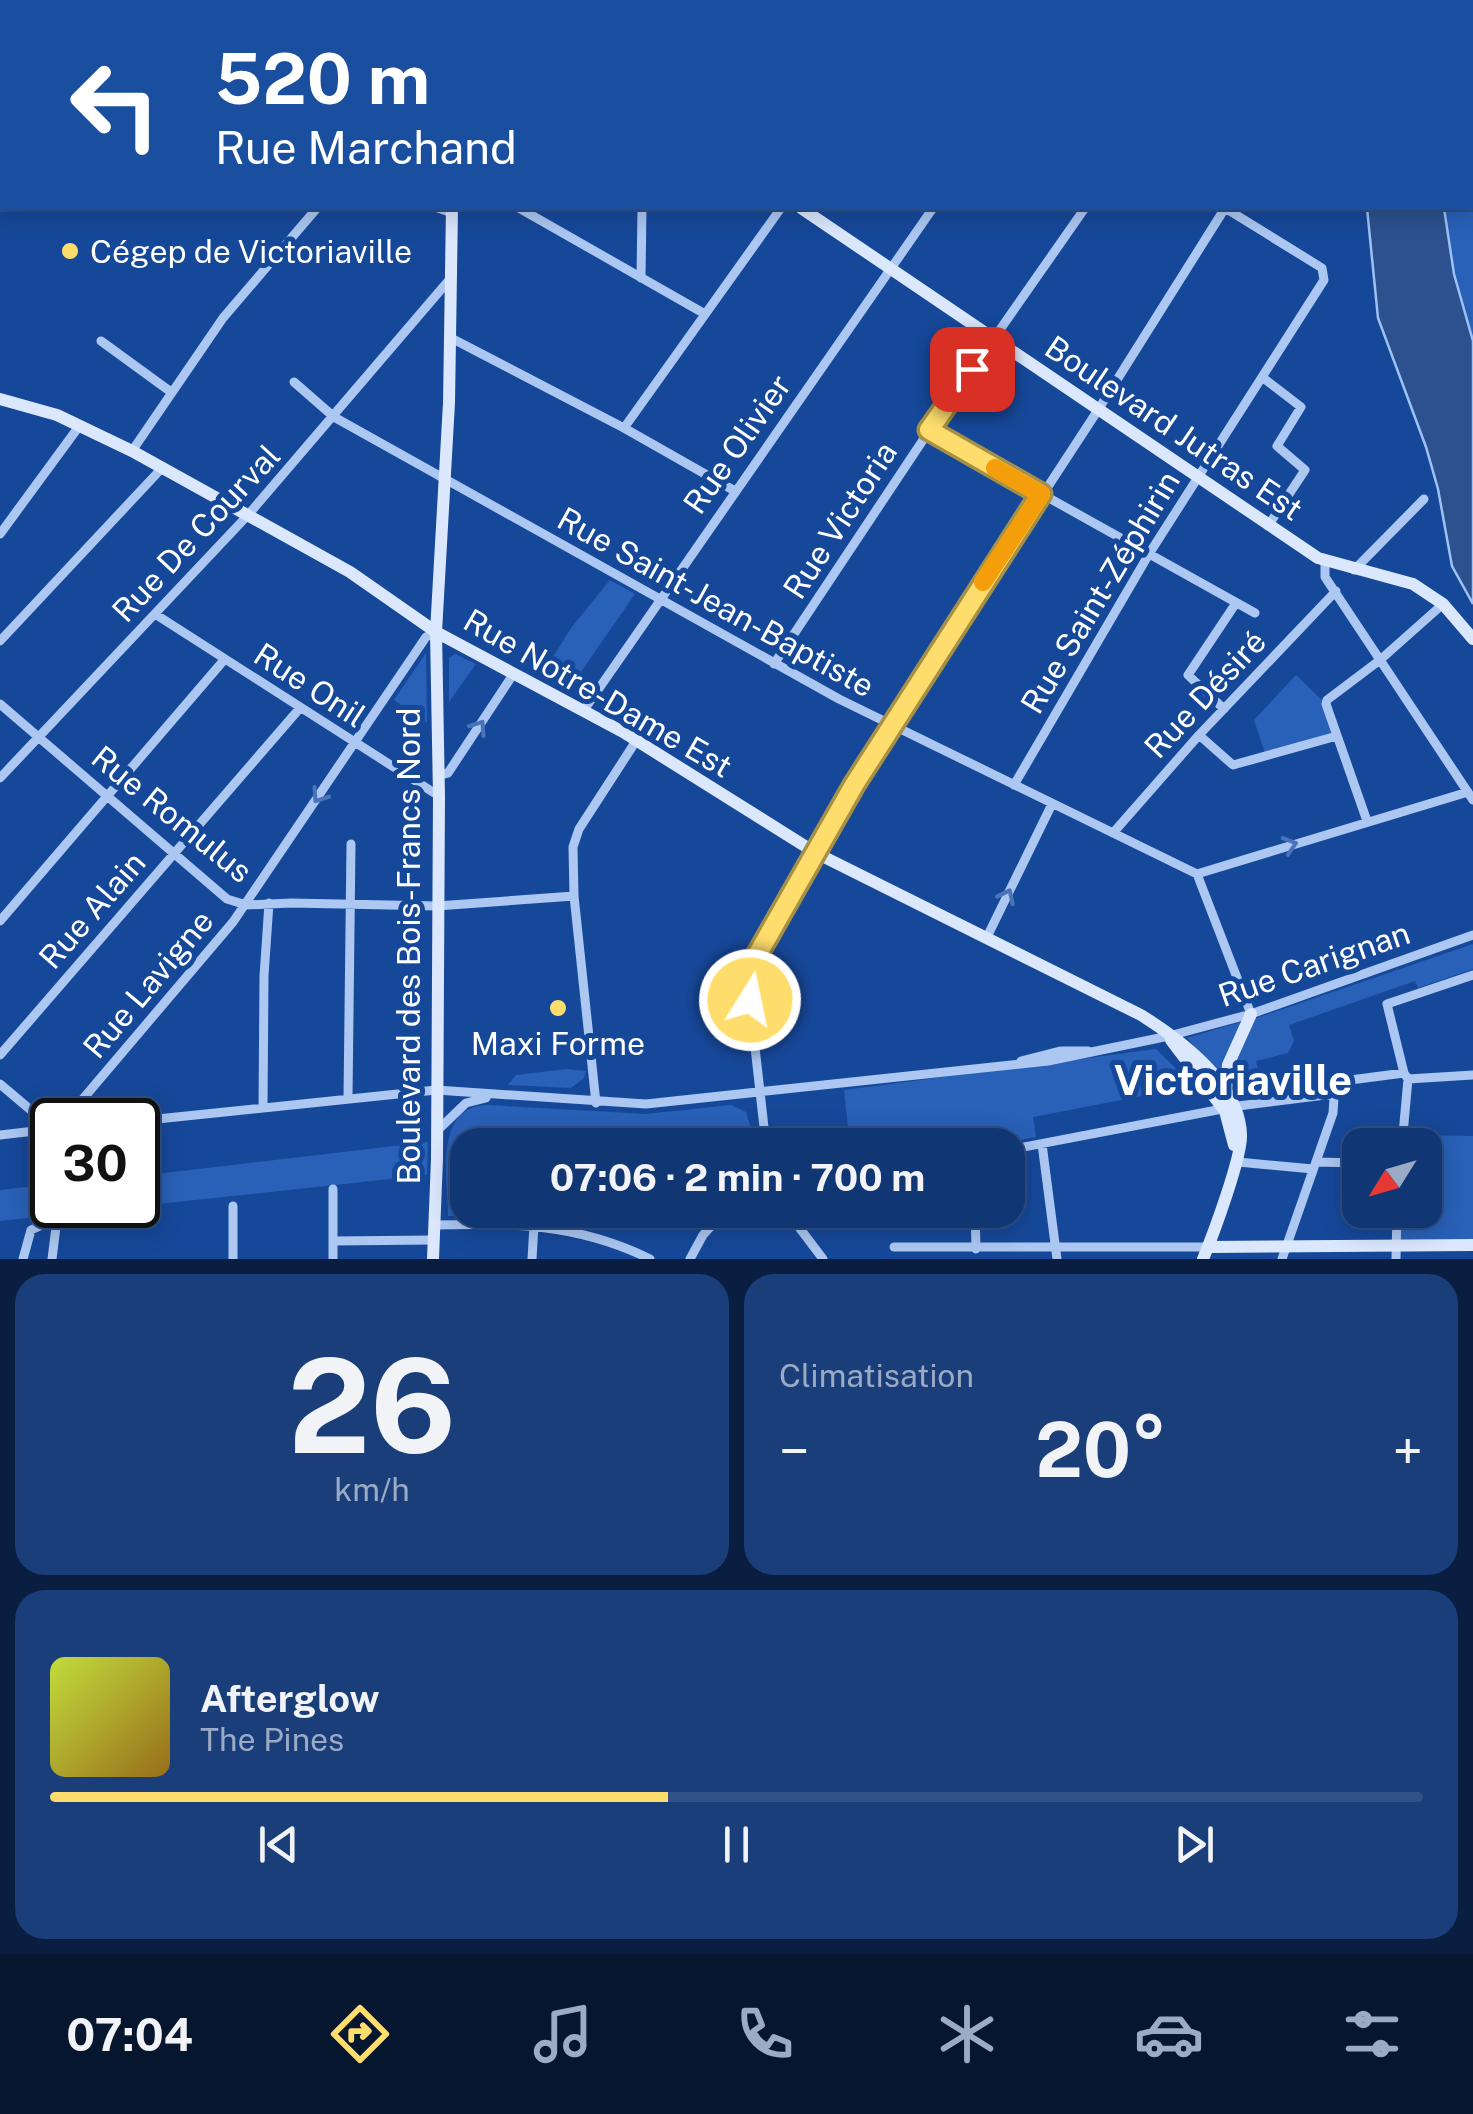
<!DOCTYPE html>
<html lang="fr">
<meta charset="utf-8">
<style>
body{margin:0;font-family:"Public Sans",sans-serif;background:#193e79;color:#f1f3f6;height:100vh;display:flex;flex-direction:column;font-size:38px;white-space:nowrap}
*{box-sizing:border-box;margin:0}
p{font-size:32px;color:#9cabc5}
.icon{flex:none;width:55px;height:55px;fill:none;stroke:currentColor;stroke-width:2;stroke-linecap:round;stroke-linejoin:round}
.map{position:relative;height:1259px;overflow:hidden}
.drawer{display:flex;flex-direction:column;gap:15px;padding:15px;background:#091e40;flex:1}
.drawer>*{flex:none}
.banner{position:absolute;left:0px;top:0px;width:1475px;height:210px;box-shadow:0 5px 25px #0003,0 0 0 2px #305086;background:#1a4fa0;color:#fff;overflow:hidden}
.needle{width:65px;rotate:233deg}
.tools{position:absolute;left:1342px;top:1128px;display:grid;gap:20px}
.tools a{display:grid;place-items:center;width:100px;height:100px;border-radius:20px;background:#103674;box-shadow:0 5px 25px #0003,0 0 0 2px #305086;font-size:50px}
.speed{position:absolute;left:30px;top:1098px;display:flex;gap:20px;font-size:50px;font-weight:700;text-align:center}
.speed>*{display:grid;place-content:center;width:130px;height:130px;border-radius:50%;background:#103674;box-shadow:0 5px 25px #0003,0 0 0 2px #305086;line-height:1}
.speed .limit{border:5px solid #111;border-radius:15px;background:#fff;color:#111}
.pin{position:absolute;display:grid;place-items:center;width:85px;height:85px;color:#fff;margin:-42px;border-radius:20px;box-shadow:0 5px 15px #0006}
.me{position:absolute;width:110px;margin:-55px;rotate:10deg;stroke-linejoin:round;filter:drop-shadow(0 0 8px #0008)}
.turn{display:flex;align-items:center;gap:35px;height:210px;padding:0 50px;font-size:45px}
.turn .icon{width:130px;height:130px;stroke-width:2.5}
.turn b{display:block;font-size:70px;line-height:85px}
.big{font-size:75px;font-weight:700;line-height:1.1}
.drawer .tile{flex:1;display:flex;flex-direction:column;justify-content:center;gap:15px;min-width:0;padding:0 35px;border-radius:30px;background:#193e79}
.drawer .dial{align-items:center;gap:0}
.dial b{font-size:130px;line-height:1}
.song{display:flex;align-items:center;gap:30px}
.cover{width:120px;height:120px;border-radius:15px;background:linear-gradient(135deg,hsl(70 70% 55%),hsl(40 70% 35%))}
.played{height:10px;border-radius:5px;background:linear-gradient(90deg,#ffdd6c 45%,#305086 45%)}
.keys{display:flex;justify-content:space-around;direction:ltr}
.heat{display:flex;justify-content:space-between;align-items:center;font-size:55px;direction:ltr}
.drawer .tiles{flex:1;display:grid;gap:15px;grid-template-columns:1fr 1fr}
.tile:last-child{grid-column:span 2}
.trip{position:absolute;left:450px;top:1128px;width:575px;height:100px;border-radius:30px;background:#103674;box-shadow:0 5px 25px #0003,0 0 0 2px #305086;font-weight:700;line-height:100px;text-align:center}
.tabs{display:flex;height:160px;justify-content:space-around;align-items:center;background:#06162e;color:#9cabc5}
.tabs .icon{width:70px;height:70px}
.tabs .selected{color:#ffdd6c}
.tabs b{font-size:45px;color:#f1f3f6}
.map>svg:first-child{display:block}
.green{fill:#2961b8}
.water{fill:#2c518e;stroke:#9dc1f5;stroke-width:2.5}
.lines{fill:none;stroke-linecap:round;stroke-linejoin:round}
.street{stroke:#abc7f2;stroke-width:9}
.secondary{stroke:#dae7fc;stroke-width:12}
.oneway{stroke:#4a74b9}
.route-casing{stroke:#a69046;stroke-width:25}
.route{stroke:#ffdd6c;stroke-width:18}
.slow{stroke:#f59e0b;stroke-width:18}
.poi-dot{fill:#ffdd6c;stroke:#16489a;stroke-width:4}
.labels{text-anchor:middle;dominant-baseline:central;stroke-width:10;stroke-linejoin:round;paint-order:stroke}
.poi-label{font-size:32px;fill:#fff;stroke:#16489a;text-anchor:start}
.street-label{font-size:32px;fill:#fff;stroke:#16489a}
.district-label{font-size:42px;font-weight:bold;fill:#fff;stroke:#16489a}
</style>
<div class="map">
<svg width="1473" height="1259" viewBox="0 0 1473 1259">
<rect width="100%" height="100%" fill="#16489a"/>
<path class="green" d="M1465,0H1473V341L1454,274L1444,208H1472V2H1465Z
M610,580L635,594L567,692L541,676L571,628Z
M426,653L427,723L394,700Z
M455,654L476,664L449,702V658Z
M1296,675L1326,704L1337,736L1266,756L1254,720Z
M1473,944V969L1418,988L1415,981L1289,1025L1294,1041L1288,1053L1256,1061L1262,1086L1280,1083L1281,1088L1240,1097L1232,1095V1063L1254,1019Z
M1241,1022L1223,1079L1187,1038Z
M1156,1049L1194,1086L1033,1117L1036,1137L997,1145H850L844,1090Z
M566,1069L586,1071L584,1078L571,1088L508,1085L516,1075Z
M488,1105L646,1114L731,1105L746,1112L754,1139L699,1145H468V1210H482V1216H448C448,1178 433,1106 488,1105Z
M1408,1135L1473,1136V1242H1399L1402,1210H1425V1145H1407Z
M428,1142L427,1175L0,1221V1190L52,1184V1205H138V1176Z"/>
<path class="water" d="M1367,208H1444L1454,274L1473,341V604L1452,566L1438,489L1426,447L1378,318Z"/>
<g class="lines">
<path class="street" d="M810,0L813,2
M549,2V0
M646,2V0
M927,2L928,0
M1068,2L1070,0
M1085,2L1087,0
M1340,2L1341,0
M438,208L452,213
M519,208L705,314
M641,278L642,208
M451,338L624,428L735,491
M101,341L171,392
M1262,377L1301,407L1277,446L1305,470L1268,526
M294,382L334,417L839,699L1197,874L1468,792
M624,428L781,208
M929,431L1255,613
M132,451L223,318L317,208
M0,534L80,425
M1325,561V577L1473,800
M1354,570L1424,499
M155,614L439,796
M0,641L162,468
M774,664L929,431L1085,208
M0,704L227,899L246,905L291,903L437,906L574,896
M1224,709L1188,675L1236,603
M584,710L933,208
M1199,735L1233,765L1337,736
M439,775L448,773L514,673
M0,778L248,515L450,279
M1014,785L1149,554L1324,280L1322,268L1225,208
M1367,821L1326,704L1327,700L1380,660L1443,604
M1113,833L1199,735L1336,591
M1197,874L1251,1014
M0,921L224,660
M987,937L1052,804
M0,1055L300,708
M1021,1061L1060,1051H1088
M1404,1073L1387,1004L1473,975
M0,1084L52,1128
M348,1098L351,844
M596,1103L574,896L573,847L579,829L636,741
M263,1108L264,976L269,903
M65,1120L233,922L426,637L436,632
M138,1121L436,1090L646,1104L1048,1061L1169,1036L1251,1014L1473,935
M438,1130L466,1103L486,1098
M0,1135L52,1129
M1042,1144L1057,1259
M766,1145L749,994L751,964L853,785L1098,410L1225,208
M1402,1145L1408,1079
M1008,1150L1238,1106L1333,1094
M1238,1162L1313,1169
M1317,1162L1360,1163
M786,1210L823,1259
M975,1210L976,1249
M434,1225C512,1223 577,1223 650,1259
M334,1241L433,1240
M894,1247H1208
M23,1259L31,1230L49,1222L56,1227L52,1259
M233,1259V1206
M333,1259V1189
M532,1259L534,1225
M690,1259L703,1235L726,1210
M1282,1259L1333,1113L1335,1082L1404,1073L1408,1079L1473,1075
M1396,1259L1397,1210"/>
<path class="secondary" d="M455,2V0
M0,7H2
M801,208L1318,558L1413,584L1443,604L1473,639
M0,399L57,415L132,451L350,572L436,632L623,732L816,853L1141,1015C1179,1039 1240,1084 1241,1135C1242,1157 1213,1235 1203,1259
M1171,1040L1225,1111L1234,1145
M1226,1091L1228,1065L1251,1014
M1208,1247L1473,1245
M433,1259L437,1159L439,796L436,632L449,403L452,208"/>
</g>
<defs><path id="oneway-chevron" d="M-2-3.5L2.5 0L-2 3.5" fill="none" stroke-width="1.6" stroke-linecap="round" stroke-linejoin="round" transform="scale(2.5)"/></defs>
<g class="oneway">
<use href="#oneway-chevron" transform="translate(479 727) rotate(-56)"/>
<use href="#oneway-chevron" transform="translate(319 796) rotate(124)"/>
<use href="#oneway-chevron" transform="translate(1290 845) rotate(-17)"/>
<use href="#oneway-chevron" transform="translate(1007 896) rotate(-64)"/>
</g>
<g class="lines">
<g class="route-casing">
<path id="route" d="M750,1000L752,964L854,785L1041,494L929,430L972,369"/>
</g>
<use href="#route" class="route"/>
<path class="slow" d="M983,582L1041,494L995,468"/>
</g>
<g class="poi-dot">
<circle cx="70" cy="251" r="10"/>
<circle cx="558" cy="1008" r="10"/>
</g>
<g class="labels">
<g class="poi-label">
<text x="90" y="251">Cégep de Victoriaville</text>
<text x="558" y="1043" text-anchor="middle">Maxi Forme</text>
</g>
<g class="street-label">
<text transform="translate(1174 428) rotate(34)">Boulevard Jutras Est</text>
<text transform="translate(737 444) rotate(-55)">Rue Olivier</text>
<text transform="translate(840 520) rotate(-57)">Rue Victoria</text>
<text transform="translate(196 533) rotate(-47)">Rue De Courval</text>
<text transform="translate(1100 592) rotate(-59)">Rue Saint-Zéphirin</text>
<text transform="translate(716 602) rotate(29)">Rue Saint-Jean-Baptiste</text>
<text transform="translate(310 685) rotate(33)">Rue Onil</text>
<text transform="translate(598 693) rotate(30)">Rue Notre-Dame Est</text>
<text transform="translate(1205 694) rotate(-47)">Rue Désiré</text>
<text transform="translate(172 814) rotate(39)">Rue Romulus</text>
<text transform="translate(92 910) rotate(-49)">Rue Alain</text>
<text transform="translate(408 946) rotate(-90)">Boulevard des Bois-Francs Nord</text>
<text transform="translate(1314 964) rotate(-19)">Rue Carignan</text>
<text transform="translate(148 984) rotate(-50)">Rue Lavigne</text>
</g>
<g class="district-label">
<text x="1233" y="1079">Victoriaville</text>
</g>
</g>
</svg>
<div class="tools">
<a><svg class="needle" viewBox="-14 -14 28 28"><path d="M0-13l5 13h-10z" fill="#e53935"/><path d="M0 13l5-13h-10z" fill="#9cabc5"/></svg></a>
</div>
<div class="speed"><div class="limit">30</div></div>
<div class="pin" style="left:972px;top:369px;background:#d93025"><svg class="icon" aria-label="arrive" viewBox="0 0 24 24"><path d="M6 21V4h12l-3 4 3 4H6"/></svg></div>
<svg class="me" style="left:750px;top:1000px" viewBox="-20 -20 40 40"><circle r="17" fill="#ffdd6c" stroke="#fff" stroke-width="3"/><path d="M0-11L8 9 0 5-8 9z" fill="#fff"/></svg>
<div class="trip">07:06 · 2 min · 700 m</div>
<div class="banner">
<div class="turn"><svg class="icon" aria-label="left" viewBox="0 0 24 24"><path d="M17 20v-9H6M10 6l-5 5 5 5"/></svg><div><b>520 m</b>Rue Marchand</div></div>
</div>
</div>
<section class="drawer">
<div class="tiles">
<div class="tile dial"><b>26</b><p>km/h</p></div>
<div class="tile"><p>Climatisation</p>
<div class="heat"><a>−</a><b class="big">20°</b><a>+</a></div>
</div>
<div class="tile">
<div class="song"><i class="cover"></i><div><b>Afterglow</b><p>The Pines</p></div></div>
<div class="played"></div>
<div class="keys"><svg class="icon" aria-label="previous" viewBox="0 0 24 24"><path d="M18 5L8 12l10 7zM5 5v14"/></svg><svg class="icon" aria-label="pause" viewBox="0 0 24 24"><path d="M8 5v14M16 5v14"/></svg><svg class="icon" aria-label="next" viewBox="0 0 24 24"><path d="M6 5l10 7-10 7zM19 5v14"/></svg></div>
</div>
</div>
</section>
<nav class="tabs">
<b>07:04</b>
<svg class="icon selected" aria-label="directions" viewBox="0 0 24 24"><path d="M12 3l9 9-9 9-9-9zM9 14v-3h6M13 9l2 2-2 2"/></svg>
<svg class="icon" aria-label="music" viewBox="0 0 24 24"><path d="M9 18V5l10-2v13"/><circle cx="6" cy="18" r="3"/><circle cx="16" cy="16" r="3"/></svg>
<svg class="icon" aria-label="phone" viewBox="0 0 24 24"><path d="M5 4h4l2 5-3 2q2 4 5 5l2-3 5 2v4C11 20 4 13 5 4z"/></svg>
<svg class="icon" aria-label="climate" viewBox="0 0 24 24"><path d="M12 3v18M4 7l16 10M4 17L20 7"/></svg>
<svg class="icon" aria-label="car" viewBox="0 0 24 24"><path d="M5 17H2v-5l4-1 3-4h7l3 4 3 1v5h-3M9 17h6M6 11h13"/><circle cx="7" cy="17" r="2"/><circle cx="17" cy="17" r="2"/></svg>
<svg class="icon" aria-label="filters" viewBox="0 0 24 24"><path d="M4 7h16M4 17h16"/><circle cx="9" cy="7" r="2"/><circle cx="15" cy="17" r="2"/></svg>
</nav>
